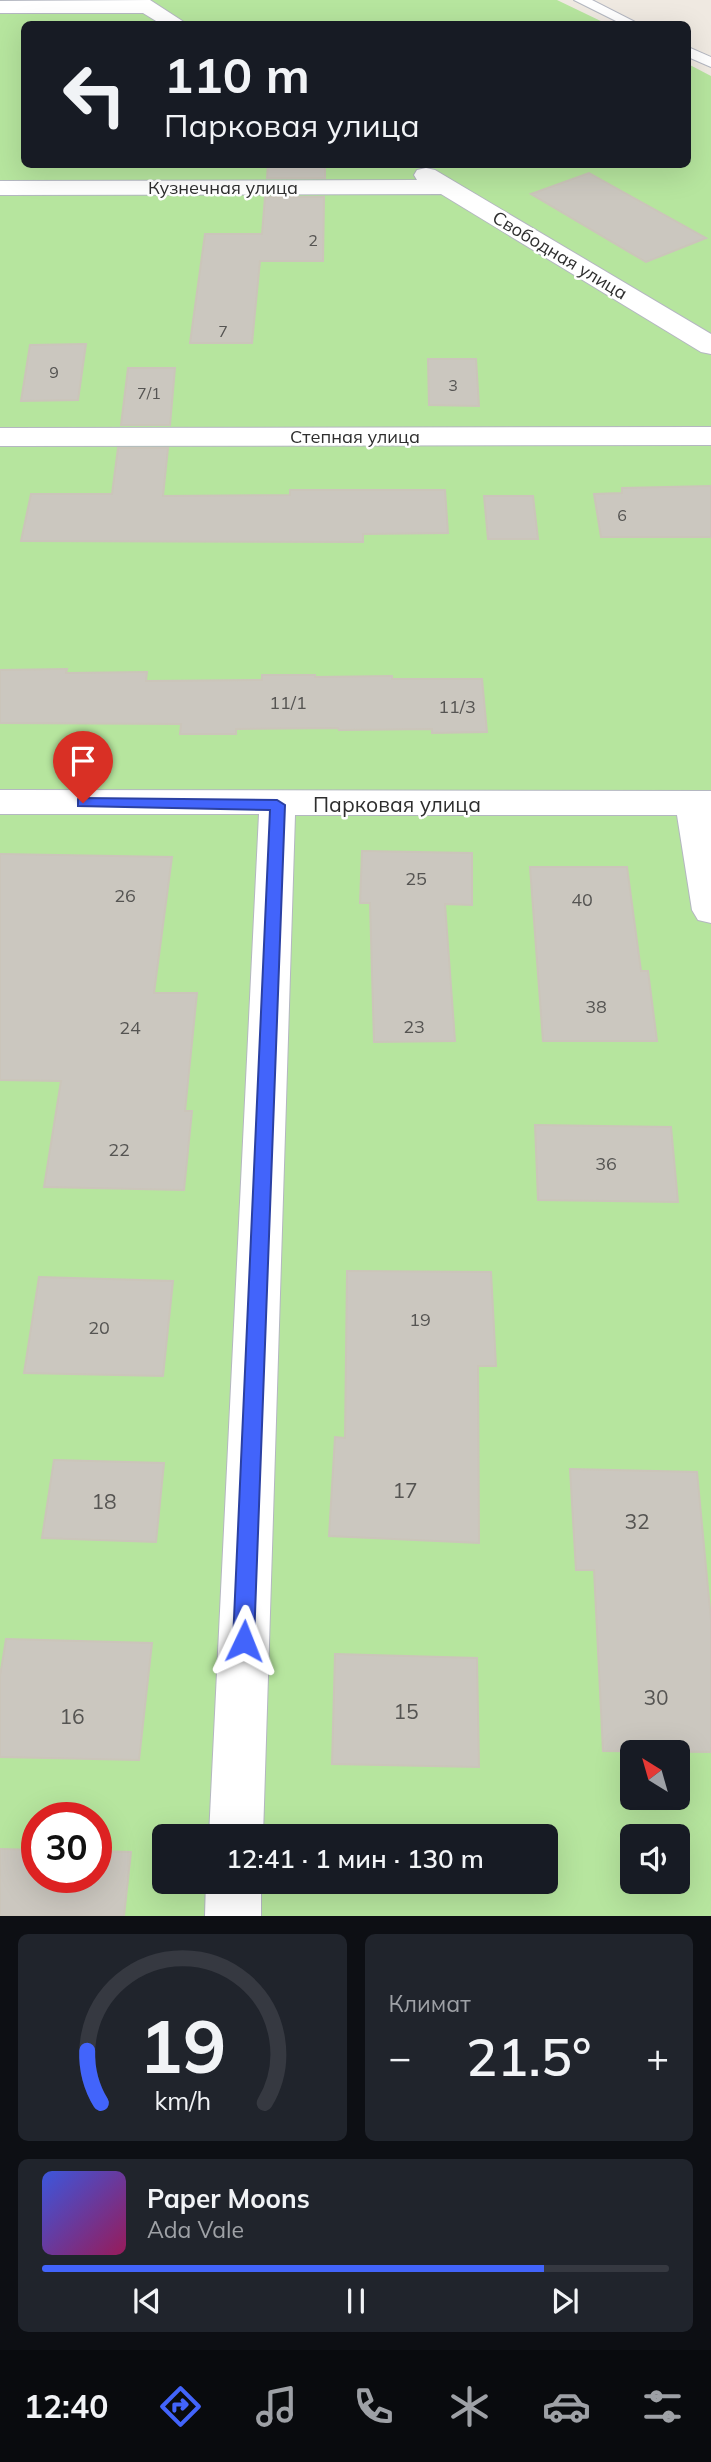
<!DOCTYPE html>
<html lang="ru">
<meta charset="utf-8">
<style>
body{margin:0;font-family:Mulish,sans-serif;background:#20242c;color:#f1f3f6;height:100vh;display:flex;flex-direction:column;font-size:26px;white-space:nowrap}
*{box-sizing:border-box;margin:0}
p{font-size:23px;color:#9ea1a6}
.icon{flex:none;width:38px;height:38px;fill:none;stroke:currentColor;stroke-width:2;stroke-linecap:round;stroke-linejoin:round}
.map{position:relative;height:1916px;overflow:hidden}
.panel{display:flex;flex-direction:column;gap:18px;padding:18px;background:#0d0f14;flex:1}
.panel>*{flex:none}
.guide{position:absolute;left:21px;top:21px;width:670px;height:147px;border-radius:10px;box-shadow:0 7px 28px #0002;background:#171b24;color:#f1f3f6;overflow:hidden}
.needle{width:46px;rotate:323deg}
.tools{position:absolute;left:620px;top:1740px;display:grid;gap:14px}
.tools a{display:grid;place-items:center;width:70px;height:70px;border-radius:10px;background:#171b24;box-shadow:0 7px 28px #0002;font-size:35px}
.speed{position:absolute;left:21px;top:1802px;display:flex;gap:14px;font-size:35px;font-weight:700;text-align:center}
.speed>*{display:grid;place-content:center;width:91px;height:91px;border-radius:50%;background:#171b24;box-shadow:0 7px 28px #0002;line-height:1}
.speed .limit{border:10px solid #d22;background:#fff;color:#111}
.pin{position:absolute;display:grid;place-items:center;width:60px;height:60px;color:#fff;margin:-72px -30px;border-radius:50% 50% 50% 0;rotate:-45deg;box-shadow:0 0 7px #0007}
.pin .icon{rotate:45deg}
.me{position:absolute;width:77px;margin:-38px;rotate:2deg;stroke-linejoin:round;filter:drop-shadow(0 0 5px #0008)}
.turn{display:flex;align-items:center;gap:24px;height:147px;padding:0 28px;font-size:32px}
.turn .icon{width:91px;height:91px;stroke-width:2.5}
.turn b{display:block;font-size:49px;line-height:60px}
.big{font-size:52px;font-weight:600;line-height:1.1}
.panel .card{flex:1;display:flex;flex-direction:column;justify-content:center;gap:10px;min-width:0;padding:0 24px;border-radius:10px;background:#20242c}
.panel .dial{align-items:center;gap:0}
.dial svg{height:182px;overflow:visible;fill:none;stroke:#363941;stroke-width:7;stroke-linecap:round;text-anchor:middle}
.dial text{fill:#f1f3f6;stroke:none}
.song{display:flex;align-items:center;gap:21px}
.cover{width:84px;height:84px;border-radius:10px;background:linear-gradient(135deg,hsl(230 70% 55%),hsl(330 70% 35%))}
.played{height:7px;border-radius:4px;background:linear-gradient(90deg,#4264fb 80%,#363941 80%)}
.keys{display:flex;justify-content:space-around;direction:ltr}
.heat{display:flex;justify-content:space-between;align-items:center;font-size:38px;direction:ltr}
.panel .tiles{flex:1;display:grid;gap:18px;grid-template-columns:1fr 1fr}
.card:last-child{grid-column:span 2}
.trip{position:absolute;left:152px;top:1824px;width:406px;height:70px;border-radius:10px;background:#171b24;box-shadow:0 7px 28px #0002;font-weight:600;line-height:70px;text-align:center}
.tab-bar{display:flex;height:112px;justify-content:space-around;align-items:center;background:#090b0e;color:#9ea1a6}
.tab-bar .icon{width:49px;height:49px}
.tab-bar .on{color:#4264fb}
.tab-bar b{font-size:32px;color:#f1f3f6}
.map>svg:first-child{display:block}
.green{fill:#b6e59e;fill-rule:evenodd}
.building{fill:#cbc7bf;stroke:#cbc5ba;stroke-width:2}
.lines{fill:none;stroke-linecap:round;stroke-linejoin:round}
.service-casing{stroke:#b4b7c1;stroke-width:2}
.minor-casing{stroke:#b4b7c1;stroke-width:2}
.service{fill:#fff;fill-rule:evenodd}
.minor{fill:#fff;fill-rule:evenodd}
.route{fill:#4264fb;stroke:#2b41a3;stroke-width:2}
.labels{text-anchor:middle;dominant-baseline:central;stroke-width:5;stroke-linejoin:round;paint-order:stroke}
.far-number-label{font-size:16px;fill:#555452}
.far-street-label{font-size:18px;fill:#2e2e2e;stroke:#fff}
.number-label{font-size:18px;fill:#555452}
.street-label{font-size:21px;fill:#2e2e2e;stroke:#fff}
.near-number-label{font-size:21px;fill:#555452}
</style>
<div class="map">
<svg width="711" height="1916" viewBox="0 0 711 1916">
<rect width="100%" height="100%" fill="#efe9e1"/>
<path class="green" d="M0,0H557L607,24H24V164H688V64L711,76V1916H0ZM632,1752H677V1797H632ZM37,1818H96V1878H37ZM164,1836H546V1881H164ZM632,1836H677V1881H632Z"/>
<path class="building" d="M268,164H325V178H267Z
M589,173L706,238L646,262L531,194Z
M265,197H324L323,261H260L252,343H190L205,234H262Z
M86,344L78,400L21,401L30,345Z
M428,359H476L479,406L429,405Z
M128,368H175L170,425H121Z
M118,448H168L163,496L290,495V490H445L448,533L363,534V542L21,541L31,494H112Z
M711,486V537H601L594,494L622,493V488Z
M484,496H533L538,539H488Z
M67,669L66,673L147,672L146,681L262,680V675H315V677L392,676V679H482L487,732L432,733V729L339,730L338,728L236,729V734H180L181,724L0,723V670Z
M362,851L472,853V905L445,904L455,1041L374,1042L370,903H360Z
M0,854L172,857L154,993H197L185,1111H192L184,1190L44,1187L61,1081L0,1080Z
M530,867H627L641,971H648L657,1041H543Z
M535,1125L671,1127L678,1202L538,1200Z
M347,1271L491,1272L496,1366H478L479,1543L329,1536L335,1437L345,1438Z
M39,1277L173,1281L163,1376L24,1373Z
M54,1460L164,1463L156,1542L42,1538Z
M570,1469L697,1472L711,1620V1752L603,1751L594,1570H576Z
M6,1639L152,1643L139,1760L0,1757V1676Z
M335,1654L477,1658L479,1767L332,1764Z
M0,1849L37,1850V1878H96V1851L131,1852L124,1916H0Z"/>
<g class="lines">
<g class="service-casing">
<path id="service" d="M574,0H592L639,24H622Z
M688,47L711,57V67L688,57Z"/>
</g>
<g class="minor-casing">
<path id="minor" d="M150,0L187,24H161L143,13H0V1Z
M426,168L435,170L711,334V354L701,352L441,194L0,195V181L417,180L414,175L417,170Z
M711,427V445L0,446V428Z
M0,790L711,791V923L698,920L692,910L677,815H295L263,1836H209L259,814H0Z
M206,1881H261V1916H205Z"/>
</g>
<use href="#service" class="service"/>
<use href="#minor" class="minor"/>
</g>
<path class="route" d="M83,798L277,800L285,805L254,1641L251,1648L244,1651L236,1648L233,1641L270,810L78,806V799Z"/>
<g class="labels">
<g class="far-number-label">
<text x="313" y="240">2</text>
<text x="223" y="331">7</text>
<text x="54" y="372">9</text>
<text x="453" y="385">3</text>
<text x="149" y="393">7/1</text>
<text x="622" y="515">6</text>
</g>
<g class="far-street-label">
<text x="223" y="187">Кузнечная улица</text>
<text transform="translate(560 255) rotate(31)">Свободная улица</text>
<text x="355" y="436">Степная улица</text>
</g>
<g class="number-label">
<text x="288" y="702">11/1</text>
<text x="457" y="706">11/3</text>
<text x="416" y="878">25</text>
<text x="125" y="895">26</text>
<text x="582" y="899">40</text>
<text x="596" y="1006">38</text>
<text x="414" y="1026">23</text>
<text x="130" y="1027">24</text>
<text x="119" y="1149">22</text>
<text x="606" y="1163">36</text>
<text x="420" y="1319">19</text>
<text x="99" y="1327">20</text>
</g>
<g class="street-label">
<text x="397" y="804">Парковая улица</text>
</g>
<g class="near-number-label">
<text x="405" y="1490">17</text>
<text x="104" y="1501">18</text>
<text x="637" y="1521">32</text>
<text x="656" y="1697">30</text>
<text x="406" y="1711">15</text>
<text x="72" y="1716">16</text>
</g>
</g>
</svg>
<div class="tools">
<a><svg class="needle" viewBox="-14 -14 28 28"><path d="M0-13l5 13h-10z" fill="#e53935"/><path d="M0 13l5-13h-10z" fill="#9ea1a6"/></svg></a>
<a><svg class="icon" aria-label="sound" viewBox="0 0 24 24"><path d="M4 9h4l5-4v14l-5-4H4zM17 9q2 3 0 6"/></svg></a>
</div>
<div class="speed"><div class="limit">30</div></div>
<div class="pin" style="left:83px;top:803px;background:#d93025"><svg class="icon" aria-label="arrive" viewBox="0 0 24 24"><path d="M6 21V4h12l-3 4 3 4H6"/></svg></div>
<svg class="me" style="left:244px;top:1641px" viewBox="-20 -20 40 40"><path d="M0-17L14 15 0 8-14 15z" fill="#4264fb" stroke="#fff" stroke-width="4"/></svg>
<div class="trip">12:41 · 1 мин · 130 m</div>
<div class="guide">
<div class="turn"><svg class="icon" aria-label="left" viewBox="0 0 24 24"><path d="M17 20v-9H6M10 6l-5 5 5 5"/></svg><div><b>110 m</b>Парковая улица</div></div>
</div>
</div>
<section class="panel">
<div class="tiles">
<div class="card dial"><svg viewBox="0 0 100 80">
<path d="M14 69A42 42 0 1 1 86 69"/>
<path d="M14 69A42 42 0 0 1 8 46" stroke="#4264fb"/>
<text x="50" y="56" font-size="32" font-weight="700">19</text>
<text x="50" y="72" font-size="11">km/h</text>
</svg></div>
<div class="card"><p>Климат</p>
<div class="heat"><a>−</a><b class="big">21.5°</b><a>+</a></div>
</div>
<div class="card">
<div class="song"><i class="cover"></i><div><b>Paper Moons</b><p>Ada Vale</p></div></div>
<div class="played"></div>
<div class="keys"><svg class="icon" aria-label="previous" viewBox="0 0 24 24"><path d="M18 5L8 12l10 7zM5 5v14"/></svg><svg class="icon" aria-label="pause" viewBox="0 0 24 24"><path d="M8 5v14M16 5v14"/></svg><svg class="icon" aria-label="next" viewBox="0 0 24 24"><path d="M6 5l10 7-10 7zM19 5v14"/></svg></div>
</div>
</div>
</section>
<nav class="tab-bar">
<b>12:40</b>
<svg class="icon on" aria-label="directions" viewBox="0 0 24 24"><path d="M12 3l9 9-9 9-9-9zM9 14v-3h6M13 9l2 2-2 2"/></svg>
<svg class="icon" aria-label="music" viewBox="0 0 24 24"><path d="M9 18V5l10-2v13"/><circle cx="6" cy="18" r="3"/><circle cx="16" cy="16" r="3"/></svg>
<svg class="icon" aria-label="phone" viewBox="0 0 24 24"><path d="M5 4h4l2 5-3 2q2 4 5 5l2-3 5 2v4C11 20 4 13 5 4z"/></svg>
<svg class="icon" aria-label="climate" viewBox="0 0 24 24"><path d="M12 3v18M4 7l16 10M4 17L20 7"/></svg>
<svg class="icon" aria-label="car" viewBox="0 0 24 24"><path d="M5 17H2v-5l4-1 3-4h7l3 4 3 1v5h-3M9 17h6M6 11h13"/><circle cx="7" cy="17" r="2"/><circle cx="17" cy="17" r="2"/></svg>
<svg class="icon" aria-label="filters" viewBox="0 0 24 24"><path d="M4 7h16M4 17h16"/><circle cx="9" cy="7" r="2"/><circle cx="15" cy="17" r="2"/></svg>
</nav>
